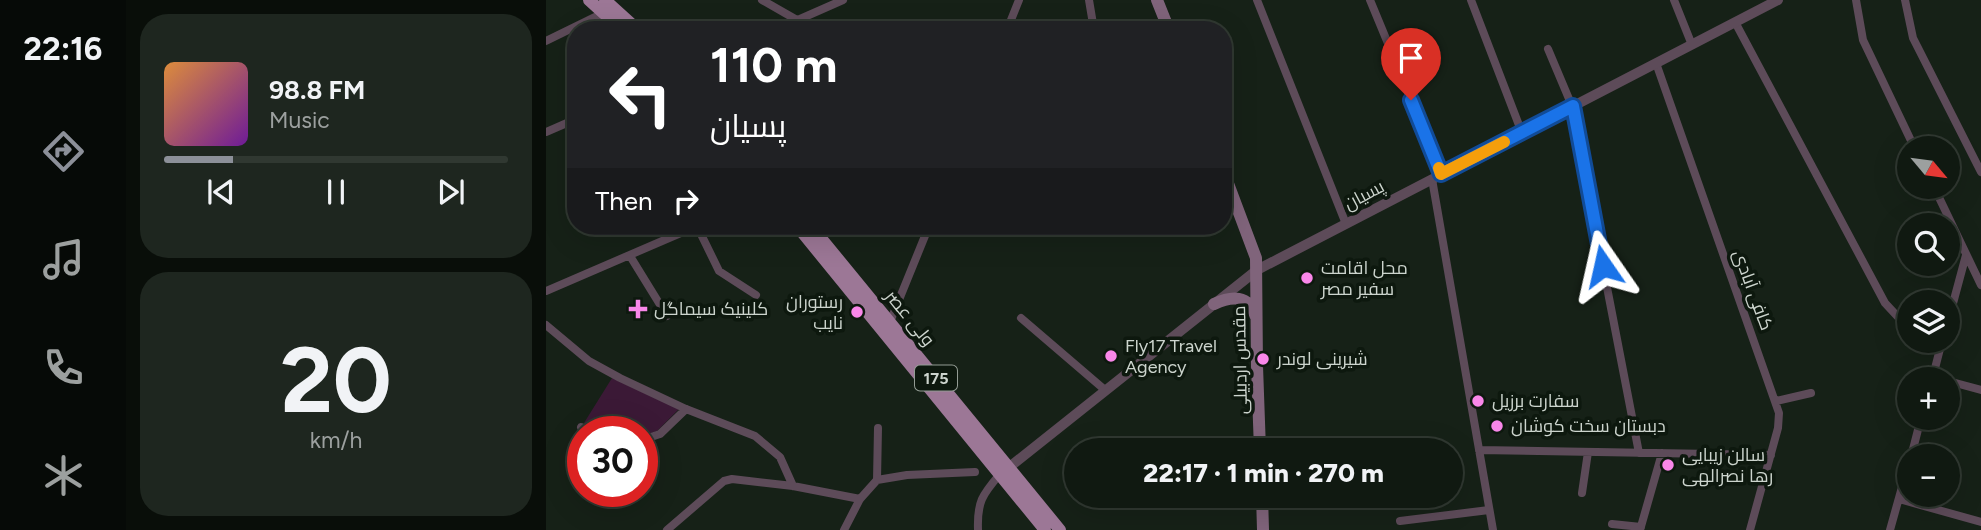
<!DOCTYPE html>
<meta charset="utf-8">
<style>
body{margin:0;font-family:Figtree,Cairo,sans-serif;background:#1e261f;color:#f1f3f6;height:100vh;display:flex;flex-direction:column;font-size:26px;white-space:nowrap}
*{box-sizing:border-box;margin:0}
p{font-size:23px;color:#9ca09f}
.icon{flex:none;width:38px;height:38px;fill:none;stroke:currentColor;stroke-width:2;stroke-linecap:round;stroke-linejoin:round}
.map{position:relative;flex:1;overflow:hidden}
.side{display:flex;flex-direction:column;gap:14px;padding:14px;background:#090e09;width:420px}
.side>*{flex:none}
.top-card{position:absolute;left:21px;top:21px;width:665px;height:214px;border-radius:28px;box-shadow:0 7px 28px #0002,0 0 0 2px #303831;background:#202124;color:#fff;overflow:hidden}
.needle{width:46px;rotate:119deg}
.controls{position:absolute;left:1351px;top:136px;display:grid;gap:14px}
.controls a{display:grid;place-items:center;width:63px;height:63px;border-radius:50%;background:#101911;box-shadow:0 7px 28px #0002,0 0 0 2px #303831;font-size:35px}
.speed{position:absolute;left:21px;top:416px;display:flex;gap:14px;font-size:35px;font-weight:700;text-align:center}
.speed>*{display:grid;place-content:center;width:91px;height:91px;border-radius:50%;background:#101911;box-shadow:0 7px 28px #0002,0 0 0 2px #303831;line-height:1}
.speed .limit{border:10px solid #d22;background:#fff;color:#111}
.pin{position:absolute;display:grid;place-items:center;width:60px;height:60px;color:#fff;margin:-72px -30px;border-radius:50% 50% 50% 0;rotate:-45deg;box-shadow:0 0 7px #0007}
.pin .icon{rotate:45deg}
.me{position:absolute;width:77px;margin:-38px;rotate:349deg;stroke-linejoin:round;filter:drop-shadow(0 0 5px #0008)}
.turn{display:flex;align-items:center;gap:24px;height:147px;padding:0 28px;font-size:32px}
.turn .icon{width:91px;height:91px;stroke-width:2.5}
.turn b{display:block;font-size:49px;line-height:60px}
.then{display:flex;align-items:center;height:66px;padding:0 28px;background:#0003;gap:14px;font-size:26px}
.side .widget{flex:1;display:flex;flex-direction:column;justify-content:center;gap:10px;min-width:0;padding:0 24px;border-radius:28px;background:#1e261f}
.side .dial{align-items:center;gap:0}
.dial b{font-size:91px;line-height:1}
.song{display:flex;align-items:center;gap:21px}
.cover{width:84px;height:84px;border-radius:10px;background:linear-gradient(135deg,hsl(30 70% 55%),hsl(280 70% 35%))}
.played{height:7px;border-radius:4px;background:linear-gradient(90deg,#8c9099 20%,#303831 20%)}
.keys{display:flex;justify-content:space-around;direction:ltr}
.trip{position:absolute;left:518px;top:438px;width:399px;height:70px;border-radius:35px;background:#101911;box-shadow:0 7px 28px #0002,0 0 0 2px #303831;font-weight:800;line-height:70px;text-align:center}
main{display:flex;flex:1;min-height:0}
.tab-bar{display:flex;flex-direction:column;width:126px;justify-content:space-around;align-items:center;background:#060a07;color:#9ca09f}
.tab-bar .icon{width:49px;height:49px}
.tab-bar .active{color:#8c9099}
.tab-bar b{font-size:32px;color:#f1f3f6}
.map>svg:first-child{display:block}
.green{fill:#3b1936}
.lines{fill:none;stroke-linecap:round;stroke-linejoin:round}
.minor{stroke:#5d4b59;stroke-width:8}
.tertiary{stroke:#5d4b59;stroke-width:10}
.secondary{stroke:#80647b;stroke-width:12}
.primary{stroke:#9c7796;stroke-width:12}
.route-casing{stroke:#114b97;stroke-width:18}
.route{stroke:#1a73e8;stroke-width:12}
.slow{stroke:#f59e0b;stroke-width:12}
.poi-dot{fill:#f987e9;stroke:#0d180e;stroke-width:2.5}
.labels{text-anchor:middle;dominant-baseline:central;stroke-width:7;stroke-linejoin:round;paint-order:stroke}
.shield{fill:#0d180e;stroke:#939c94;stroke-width:2}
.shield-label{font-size:16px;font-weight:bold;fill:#ccd4cd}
.street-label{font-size:18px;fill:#ccd4cd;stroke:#0d180e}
.poi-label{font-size:18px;fill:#ccd4cd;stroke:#0d180e;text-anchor:start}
</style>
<main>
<nav class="tab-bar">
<b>22:16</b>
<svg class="icon active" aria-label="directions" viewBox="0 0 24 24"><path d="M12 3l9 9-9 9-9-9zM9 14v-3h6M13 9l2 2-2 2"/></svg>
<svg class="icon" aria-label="music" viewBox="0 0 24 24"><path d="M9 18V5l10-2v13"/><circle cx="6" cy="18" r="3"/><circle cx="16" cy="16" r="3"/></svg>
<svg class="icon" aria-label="phone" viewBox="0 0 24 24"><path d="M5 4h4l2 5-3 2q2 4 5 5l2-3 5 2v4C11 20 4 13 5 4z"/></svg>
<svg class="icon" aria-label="climate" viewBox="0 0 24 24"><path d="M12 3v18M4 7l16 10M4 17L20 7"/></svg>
</nav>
<section class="side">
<div class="widget">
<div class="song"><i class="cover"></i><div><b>98.8 FM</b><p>Music</p></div></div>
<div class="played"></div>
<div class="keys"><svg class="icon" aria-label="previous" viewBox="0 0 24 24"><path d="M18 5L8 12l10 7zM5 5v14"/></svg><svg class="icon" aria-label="pause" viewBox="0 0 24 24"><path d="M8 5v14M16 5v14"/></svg><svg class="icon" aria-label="next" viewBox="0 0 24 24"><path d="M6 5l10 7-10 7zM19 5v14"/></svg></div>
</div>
<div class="widget dial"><b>20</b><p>km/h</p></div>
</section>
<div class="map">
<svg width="1435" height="530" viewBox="0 0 1435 530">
<rect width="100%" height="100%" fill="#162117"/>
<path class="green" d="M66,378L133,409L111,431L96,436V432H63L38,423Z"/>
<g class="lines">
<path class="minor" d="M216,0L251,20
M543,0L548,30
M711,0L800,224
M824,0L896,174
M925,0L976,133
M1128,0L1146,45
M1310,0L1317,40L1369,149
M1359,0L1367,38L1435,172
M1189,22L1339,303L1352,317H1363
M229,30L297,0
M461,30L473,0
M0,41L57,13
M1002,49L1026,106L1093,453
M1110,63L1233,413L1232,428L1204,530
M0,132L30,119
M886,179L947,530
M1388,187L1435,285
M151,226L173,271L210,295
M84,256L121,316
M0,291L151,226
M475,318L559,390
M344,322L383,226
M1402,322L1420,255
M0,325L43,361L74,378L140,409L209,436L234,457L247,486
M1386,380L1396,341
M1402,381L1435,390
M1230,401L1265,393
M35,427L49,432
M96,440L114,434L140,409
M933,450L1225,455
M1365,457L1375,418
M331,480L332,428
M1036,493L1042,452
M1353,499L1435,522
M854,521L943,510
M1066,524L1095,527
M121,530L178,481L186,479L247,486L314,499
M298,530L314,499L331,480L361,475L429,472
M432,530C431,502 436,495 454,474
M1094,530L1116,453
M1344,530L1363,462"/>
<path class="tertiary" d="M456,473L711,270L1232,0"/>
<path class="secondary" d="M611,0L623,30
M677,170L710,258L711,366L714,450
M668,304C685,296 703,294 710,317
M716,495L717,530"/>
<path class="primary" d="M43,0L76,30
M59,0L92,30
M251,226L499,530
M265,226L514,530"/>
</g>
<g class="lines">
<g class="route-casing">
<path id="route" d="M865,100L895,174L1027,106L1057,266"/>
</g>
<use href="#route" class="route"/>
<path class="slow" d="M893,168L895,174L958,142"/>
</g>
<g class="poi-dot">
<circle cx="761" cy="278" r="7"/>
<path d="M88.5 298.5h7v7h7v7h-7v7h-7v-7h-7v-7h7z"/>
<circle cx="311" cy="312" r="7"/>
<circle cx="565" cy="356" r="7"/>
<circle cx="717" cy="359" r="7"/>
<circle cx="932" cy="401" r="7"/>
<circle cx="951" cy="426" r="7"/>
<circle cx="1122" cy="465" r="7"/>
</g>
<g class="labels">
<rect class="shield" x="369" y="365.5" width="42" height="25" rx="5"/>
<g class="shield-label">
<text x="390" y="378">175</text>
</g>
<g class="street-label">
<text transform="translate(818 195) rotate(-28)">پسیان</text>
<text transform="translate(1207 290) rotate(70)">کافی آبادی</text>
<text transform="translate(364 318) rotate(51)">ولی عصر</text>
<text transform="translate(694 360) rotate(-91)">مقدس اردبیلی</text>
</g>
<g class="poi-label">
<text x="775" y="268">محل اقامت<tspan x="775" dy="21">سفیر مصر</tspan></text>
<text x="297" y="302" text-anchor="end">رستوران<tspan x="297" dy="21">نایب</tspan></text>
<text x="108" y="309">کلینیک سیماگل</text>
<text x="579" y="346">Fly17 Travel<tspan x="579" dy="21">Agency</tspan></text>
<text x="731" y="359">شیرینی لوندر</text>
<text x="946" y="401">سفارت برزیل</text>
<text x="965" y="426">دبستان سخت کوشان</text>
<text x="1136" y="455">سالن زیبایی<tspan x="1136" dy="21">رها نصرالهی</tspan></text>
</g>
</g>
</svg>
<div class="controls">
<a><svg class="needle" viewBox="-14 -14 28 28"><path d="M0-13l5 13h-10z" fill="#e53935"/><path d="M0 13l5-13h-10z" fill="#9ca09f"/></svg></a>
<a><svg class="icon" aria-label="search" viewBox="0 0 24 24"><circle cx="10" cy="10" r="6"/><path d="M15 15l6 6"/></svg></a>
<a><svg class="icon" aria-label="layers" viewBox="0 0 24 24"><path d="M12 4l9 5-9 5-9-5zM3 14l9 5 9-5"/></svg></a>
<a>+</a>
<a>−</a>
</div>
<div class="speed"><div class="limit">30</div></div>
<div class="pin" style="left:865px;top:100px;background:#d93025"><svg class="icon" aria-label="arrive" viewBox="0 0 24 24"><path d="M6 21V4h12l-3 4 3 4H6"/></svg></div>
<svg class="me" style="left:1057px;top:266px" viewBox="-20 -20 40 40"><path d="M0-17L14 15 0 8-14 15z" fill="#1a73e8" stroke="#fff" stroke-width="4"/></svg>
<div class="trip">22:17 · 1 min · 270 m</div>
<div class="top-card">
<div class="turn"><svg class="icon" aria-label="left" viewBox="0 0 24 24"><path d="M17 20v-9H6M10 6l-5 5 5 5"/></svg><div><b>110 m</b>پسیان</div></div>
<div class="then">Then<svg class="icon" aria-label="right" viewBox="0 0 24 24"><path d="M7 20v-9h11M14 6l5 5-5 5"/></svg></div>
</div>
</div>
</main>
